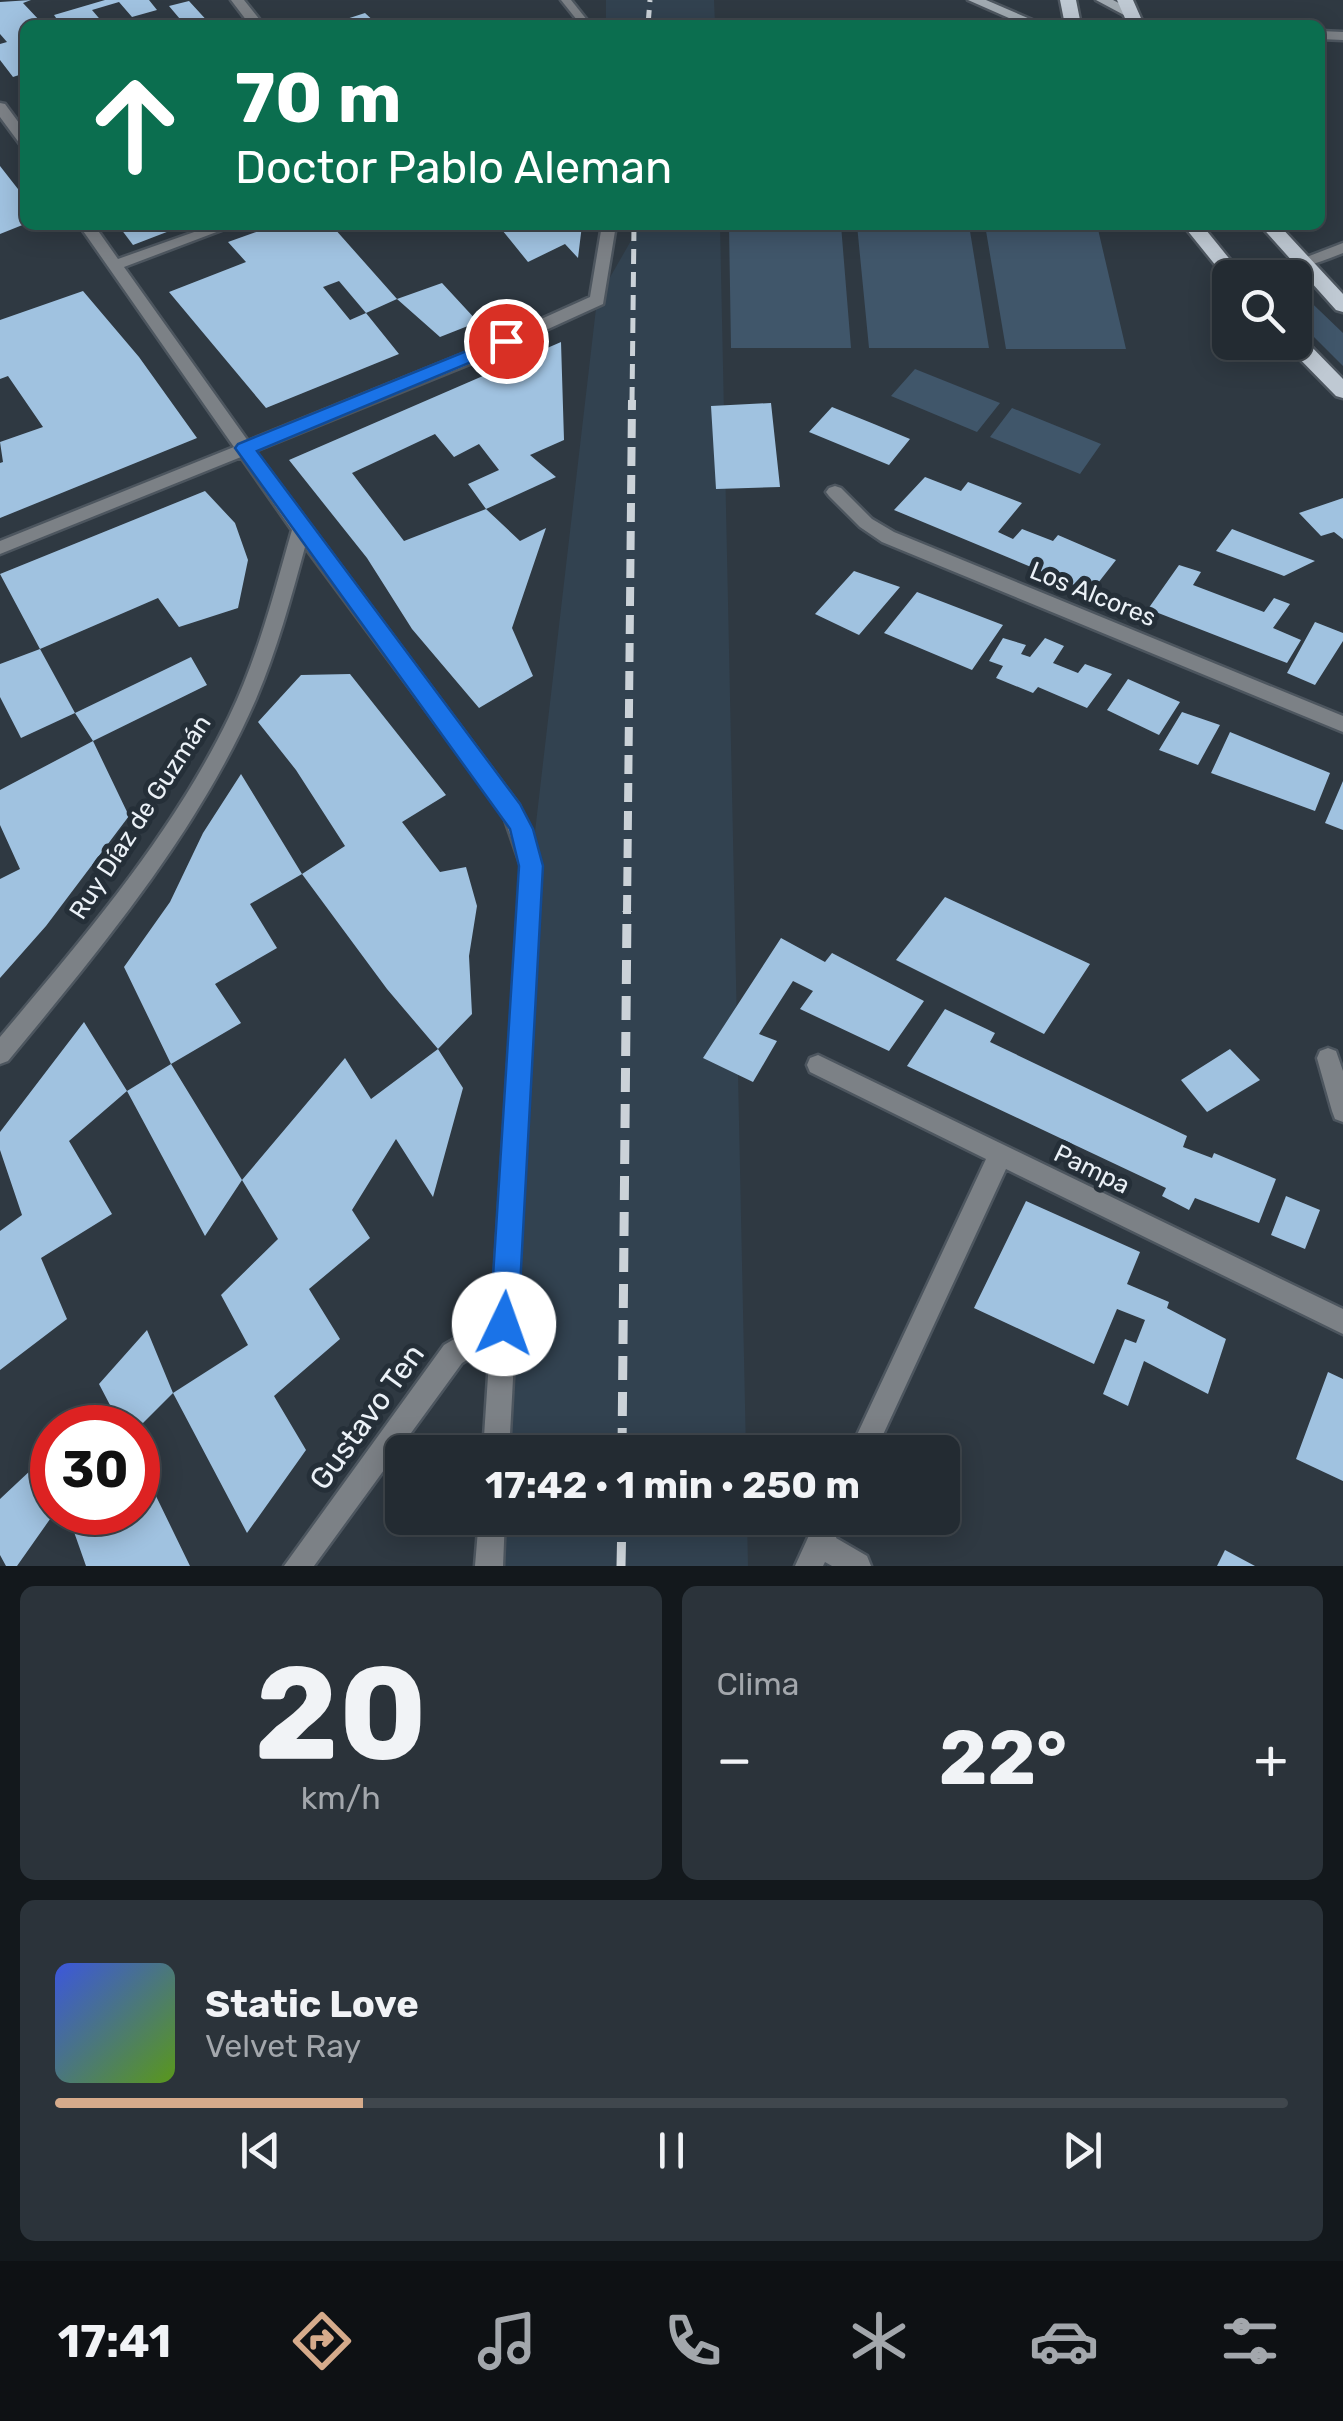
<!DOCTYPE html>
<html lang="es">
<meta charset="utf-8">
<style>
body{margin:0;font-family:Rubik,sans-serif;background:#2b333a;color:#f1f3f6;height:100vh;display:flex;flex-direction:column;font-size:38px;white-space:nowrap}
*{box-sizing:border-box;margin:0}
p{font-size:32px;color:#a3a7ac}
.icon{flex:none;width:55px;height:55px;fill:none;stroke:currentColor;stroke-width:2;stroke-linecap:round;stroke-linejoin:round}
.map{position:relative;height:1566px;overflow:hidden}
.panel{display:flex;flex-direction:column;gap:20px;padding:20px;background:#13181c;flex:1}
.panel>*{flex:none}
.hud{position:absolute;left:20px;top:20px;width:1305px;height:210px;border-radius:15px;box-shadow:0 5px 25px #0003,0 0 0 2px #40474d;background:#0b6e4f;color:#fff;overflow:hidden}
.tools{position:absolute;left:1212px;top:260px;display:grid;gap:20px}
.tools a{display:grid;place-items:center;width:100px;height:100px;border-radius:15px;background:#232b32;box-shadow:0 5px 25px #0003,0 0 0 2px #40474d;font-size:50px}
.speed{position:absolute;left:30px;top:1405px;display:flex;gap:20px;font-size:50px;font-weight:700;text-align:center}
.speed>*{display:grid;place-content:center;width:130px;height:130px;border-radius:50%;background:#232b32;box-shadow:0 5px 25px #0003,0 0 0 2px #40474d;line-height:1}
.speed .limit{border:15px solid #d22;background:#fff;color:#111}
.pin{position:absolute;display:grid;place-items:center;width:85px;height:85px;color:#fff;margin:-42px;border:5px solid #fff;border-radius:50%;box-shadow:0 2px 10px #0007}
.me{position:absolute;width:110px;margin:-55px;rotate:3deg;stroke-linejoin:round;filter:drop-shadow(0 0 8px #0008)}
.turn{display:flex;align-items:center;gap:35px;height:210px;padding:0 50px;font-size:45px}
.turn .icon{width:130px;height:130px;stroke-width:2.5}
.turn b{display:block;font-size:70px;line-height:85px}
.big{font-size:75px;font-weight:700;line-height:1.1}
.panel .widget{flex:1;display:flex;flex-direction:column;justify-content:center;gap:15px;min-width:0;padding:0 35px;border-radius:15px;background:#2b333a}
.panel .dial{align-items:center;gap:0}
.dial b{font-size:130px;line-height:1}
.song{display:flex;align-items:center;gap:30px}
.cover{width:120px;height:120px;border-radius:15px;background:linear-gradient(135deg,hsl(230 70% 55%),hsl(90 70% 35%))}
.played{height:10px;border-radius:5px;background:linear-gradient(90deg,#d6ab8b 25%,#40474d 25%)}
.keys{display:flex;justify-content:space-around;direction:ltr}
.heat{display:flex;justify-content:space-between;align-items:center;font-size:55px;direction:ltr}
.panel .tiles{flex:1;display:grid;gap:20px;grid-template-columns:1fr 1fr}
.widget:last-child{grid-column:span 2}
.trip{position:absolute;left:385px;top:1435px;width:575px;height:100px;border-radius:15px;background:#232b32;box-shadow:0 5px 25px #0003,0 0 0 2px #40474d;font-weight:700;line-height:100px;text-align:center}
.tab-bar{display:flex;height:160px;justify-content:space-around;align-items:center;background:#0e1114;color:#a3a7ac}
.tab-bar .icon{width:70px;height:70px}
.tab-bar .selected{color:#d6ab8b}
.tab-bar b{font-size:45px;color:#f1f3f6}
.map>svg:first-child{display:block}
.built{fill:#324250}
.green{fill:#40566a}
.building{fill:#a0c2e0}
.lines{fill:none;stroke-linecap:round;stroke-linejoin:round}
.lane-casing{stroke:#4d565f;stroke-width:5}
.street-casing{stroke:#4d565f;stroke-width:5}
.secondary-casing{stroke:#4d565f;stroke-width:5}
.primary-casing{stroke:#4d565f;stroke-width:5}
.lane{fill:#7c8186;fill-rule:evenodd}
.street{fill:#7c8186;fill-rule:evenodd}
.secondary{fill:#a1aab1;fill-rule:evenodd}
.primary{fill:#bfc9d3;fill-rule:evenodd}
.rail-far2{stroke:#cbd2d8;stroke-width:5;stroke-dasharray:15 8;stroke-linecap:butt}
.rail-far1{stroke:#cbd2d8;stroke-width:8;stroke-dasharray:19 9;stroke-linecap:butt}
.rail{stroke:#cbd2d8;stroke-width:9;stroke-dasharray:24 12;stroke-linecap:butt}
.route{fill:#1a73e8;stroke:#114b97;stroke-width:2.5}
.labels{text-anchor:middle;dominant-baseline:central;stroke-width:10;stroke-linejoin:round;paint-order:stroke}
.street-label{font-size:25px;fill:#ebf1f7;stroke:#252f38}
.near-street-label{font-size:30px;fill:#ebf1f7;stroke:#252f38}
</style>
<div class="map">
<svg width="1343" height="1566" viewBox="0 0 1343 1566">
<rect width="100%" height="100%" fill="#2f3942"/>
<path class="built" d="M606,0H714L715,25H606Z
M640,225H720L746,1452H496L531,866L597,300Z
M492,1518H747L748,1566H489Z"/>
<path class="green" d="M729,225H841L851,348H731Z
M857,225H969L989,348H869Z
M985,225H1097L1126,349H1006Z
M1295,287L1343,333V366L1295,318Z
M915,369L1000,403L977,432L891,396Z
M1012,408L1101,444L1080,474L990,437Z"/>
<path class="building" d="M31,0L23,3L40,21L20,27L25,32V73L13,77L0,60V44L7,42L0,34V2Z
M105,0H149L157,10L132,17L119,2L92,10L104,24L100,25H61L54,15Z
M189,1L211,25H185L169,6Z
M365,13L378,25H331V24Z
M0,166L25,198V224L0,234Z
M118,225H185L133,245Z
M276,225H341L334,228L397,299L366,313L339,281L323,287L350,320L366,313L399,354L266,408L169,292L246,262L228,242Z
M498,225H582L578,258L565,244L528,262Z
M442,283L478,322L440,337L397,299Z
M83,291L139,357L197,438L0,518V463L3,462L0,442L43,427L8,376L0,379V320Z
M561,342L564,440L530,455L556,477L486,509L468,484L499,470L479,444L454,457L435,434L352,473L404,541L486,509L520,541L546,528L512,628L533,676L479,708L412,629L367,558L289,460Z
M771,403L780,487L716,489L711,406Z
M832,407L874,424L910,439L889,465L809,432Z
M925,477L961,491L968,482L1022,503L998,532L1013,539L1022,529L1053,541L1058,535L1116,560L1091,592L894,510Z
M205,491L235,523L248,560L238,608L179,627L158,598L40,649L75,713L21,738L0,697V664L40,649L0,574Z
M1343,498V539L1334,532L1321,536L1299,513Z
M1232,529L1315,561L1284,576L1216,551Z
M1179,565L1201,572L1193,585L1264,612L1274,598L1290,604L1273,628L1301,640L1287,663L1148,609Z
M854,571L900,587L859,635L815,614Z
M917,592L1003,625L972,670L884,633Z
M1315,622L1343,633V641L1315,685L1287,673Z
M1003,638L1026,645L1021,654L1030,657L1045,638L1064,646L1053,663L1078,673L1085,664L1112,674L1087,708L1038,687L1033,693L996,678L1003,666L989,661Z
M191,657L207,685L93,741L75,713Z
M350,674L446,795L402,822L440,872L466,867L477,906L469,956L472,1014L438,1049L463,1088L433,1197L396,1139L352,1210L370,1238L309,1289L340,1339L274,1396L306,1450L247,1533L173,1393L138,1428H122L99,1384L147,1330L173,1393L248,1345L221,1295L278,1239L242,1180L345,1058L371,1099L438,1049L387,989L302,874L345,846L296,770L258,722L301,675Z
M1128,679L1180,702L1159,735L1107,710Z
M1182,712L1220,725L1198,765L1159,750Z
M1230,732L1330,773L1315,811L1211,773Z
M93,741L129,816L46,926L0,978V879L20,869L0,825V790Z
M241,774L302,874L250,904L277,948L215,984L241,1023L171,1064L124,967L170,902L203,833Z
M1343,781V830L1325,823Z
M945,897L1090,964L1044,1034L896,960Z
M781,938L825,962L832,953L924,1001L889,1051L800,1009L813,991L793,981L759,1034L777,1041L753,1082L703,1058Z
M945,1009L995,1033L990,1042L1187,1136L1183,1147L1212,1158L1214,1153L1276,1179L1259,1223L1195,1198L1189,1210L1162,1196L1166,1188L907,1066Z
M84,1022L127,1091L69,1141L112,1214L41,1258L67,1319L0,1370V1231L22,1215L0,1150V1132Z
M1230,1049L1260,1080L1207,1112L1181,1080Z
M171,1064L242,1180L205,1236L127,1091Z
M1286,1196L1320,1210L1305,1249L1271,1235Z
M1026,1201L1140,1252L1127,1284L1169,1302L1167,1308L1226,1339L1208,1394L1144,1361L1128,1406L1103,1394L1125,1339L1136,1343L1145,1320L1117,1309L1094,1364L974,1308Z
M1328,1372L1343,1379V1481L1296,1459Z
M49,1453L55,1512L17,1566H6L0,1555V1499Z
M138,1459L190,1566H86L67,1512H138Z
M1225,1550L1255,1566H1217Z"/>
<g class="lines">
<g class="lane-casing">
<path id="lane" d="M561,0H571L591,25H581Z"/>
</g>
<g class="street-casing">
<path id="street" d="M231,0H244L264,25H250Z
M1320,31L1343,32V40L1320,39Z
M0,103L5,104L25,131V145L20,144L0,117Z
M79,225H94L118,259L214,225H235L124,267L248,441L470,351L590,297L602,225H616L603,304L482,359L255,451L519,805L541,866L509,1452H483L490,1346L462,1363L314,1566H284L444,1345L492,1317L521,866L503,814L305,547C291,598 277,650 256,699C197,834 101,948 8,1061L0,1064V1037C84,937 172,835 229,717C258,657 274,593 292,530L241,457L0,554V541L234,447Z
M1343,243V253C1306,268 1273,278 1233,278L1299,260Z
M835,486L841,488L872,519L894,532L1343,716V732L882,542L860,527L829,496L826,492L829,488Z
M1328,1048L1336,1051L1343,1071V1122L1335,1119L1332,1111L1317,1058L1320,1051Z
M818,1055L1343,1309V1334L1006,1169L875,1452H849L986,1159L810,1072L807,1065L810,1058Z
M479,1518H505L503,1566H475Z
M817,1518H844L836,1538L867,1556L871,1566H832L825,1562L823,1566H795Z"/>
</g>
<g class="secondary-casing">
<path id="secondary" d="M968,0H986L1044,25H1025Z
M1096,0H1113L1136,12L1124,15Z"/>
</g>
<g class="primary-casing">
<path id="primary" d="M1060,0H1076L1081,25H1065Z
M1117,0H1133L1144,25H1128Z
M1183,225H1202L1245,278H1230L1229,282Z
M1260,225H1279L1343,294V312L1336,310Z
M1295,335L1302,337L1343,379V398L1336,396L1288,347L1285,342H1295Z"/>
</g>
<use href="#lane" class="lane"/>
<use href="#street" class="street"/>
<use href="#secondary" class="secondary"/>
<use href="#primary" class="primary"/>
<path class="rail-far2" d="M648,25L650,0
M632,402L634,225"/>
<path class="rail-far1" d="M627,914L632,400"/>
<path class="rail" d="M622,1452L627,911
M621,1566L622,1518"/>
</g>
<path class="route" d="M506,335L515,341L512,345L257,451L520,804L533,829L543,866L518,1324L514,1333L504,1338L494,1333L490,1324L519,866L510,829L235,448L238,444Z"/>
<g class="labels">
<g class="street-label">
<text transform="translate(1093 594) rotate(22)">Los Alcores</text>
<text transform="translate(140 817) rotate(-57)">Ruy Díaz de Guzmán</text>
<text transform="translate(1092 1169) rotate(26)">Pampa</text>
</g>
<g class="near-street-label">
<text transform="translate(367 1417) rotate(-54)">Gustavo Ten</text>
</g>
</g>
</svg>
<div class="tools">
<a><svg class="icon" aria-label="search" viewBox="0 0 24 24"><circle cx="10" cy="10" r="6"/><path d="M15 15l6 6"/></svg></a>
</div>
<div class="speed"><div class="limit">30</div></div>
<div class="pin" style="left:506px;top:341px;background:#d93025"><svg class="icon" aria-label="arrive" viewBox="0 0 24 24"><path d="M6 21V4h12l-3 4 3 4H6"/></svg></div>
<svg class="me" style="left:504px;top:1324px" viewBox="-20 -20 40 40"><circle r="19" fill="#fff"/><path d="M0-13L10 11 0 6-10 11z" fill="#1a73e8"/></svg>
<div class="trip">17:42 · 1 min · 250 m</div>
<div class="hud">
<div class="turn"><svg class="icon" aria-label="ahead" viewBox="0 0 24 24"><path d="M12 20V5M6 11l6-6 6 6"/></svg><div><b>70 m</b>Doctor Pablo Aleman</div></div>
</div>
</div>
<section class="panel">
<div class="tiles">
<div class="widget dial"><b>20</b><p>km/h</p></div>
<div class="widget"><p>Clima</p>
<div class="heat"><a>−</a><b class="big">22°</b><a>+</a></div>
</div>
<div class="widget">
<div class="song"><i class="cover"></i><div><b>Static Love</b><p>Velvet Ray</p></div></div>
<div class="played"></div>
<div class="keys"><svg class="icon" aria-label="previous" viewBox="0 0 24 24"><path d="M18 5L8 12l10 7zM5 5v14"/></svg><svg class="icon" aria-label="pause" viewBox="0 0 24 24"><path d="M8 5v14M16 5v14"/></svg><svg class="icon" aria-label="next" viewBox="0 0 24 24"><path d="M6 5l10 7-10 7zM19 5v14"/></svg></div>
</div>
</div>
</section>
<nav class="tab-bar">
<b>17:41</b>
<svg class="icon selected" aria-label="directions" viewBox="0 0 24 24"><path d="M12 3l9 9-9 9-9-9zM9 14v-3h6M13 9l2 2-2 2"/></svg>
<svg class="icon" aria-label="music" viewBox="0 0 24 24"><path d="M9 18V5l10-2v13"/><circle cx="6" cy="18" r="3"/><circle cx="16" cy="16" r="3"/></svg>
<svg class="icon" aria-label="phone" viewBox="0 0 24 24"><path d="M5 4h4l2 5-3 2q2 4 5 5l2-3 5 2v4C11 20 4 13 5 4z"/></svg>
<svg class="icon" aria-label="climate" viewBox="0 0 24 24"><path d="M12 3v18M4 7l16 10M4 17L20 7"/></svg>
<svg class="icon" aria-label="car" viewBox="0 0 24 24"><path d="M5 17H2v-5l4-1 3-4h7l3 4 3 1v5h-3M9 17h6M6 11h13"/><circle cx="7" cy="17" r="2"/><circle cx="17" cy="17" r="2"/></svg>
<svg class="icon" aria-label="filters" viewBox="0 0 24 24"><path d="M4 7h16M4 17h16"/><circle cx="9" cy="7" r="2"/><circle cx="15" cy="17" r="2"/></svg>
</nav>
